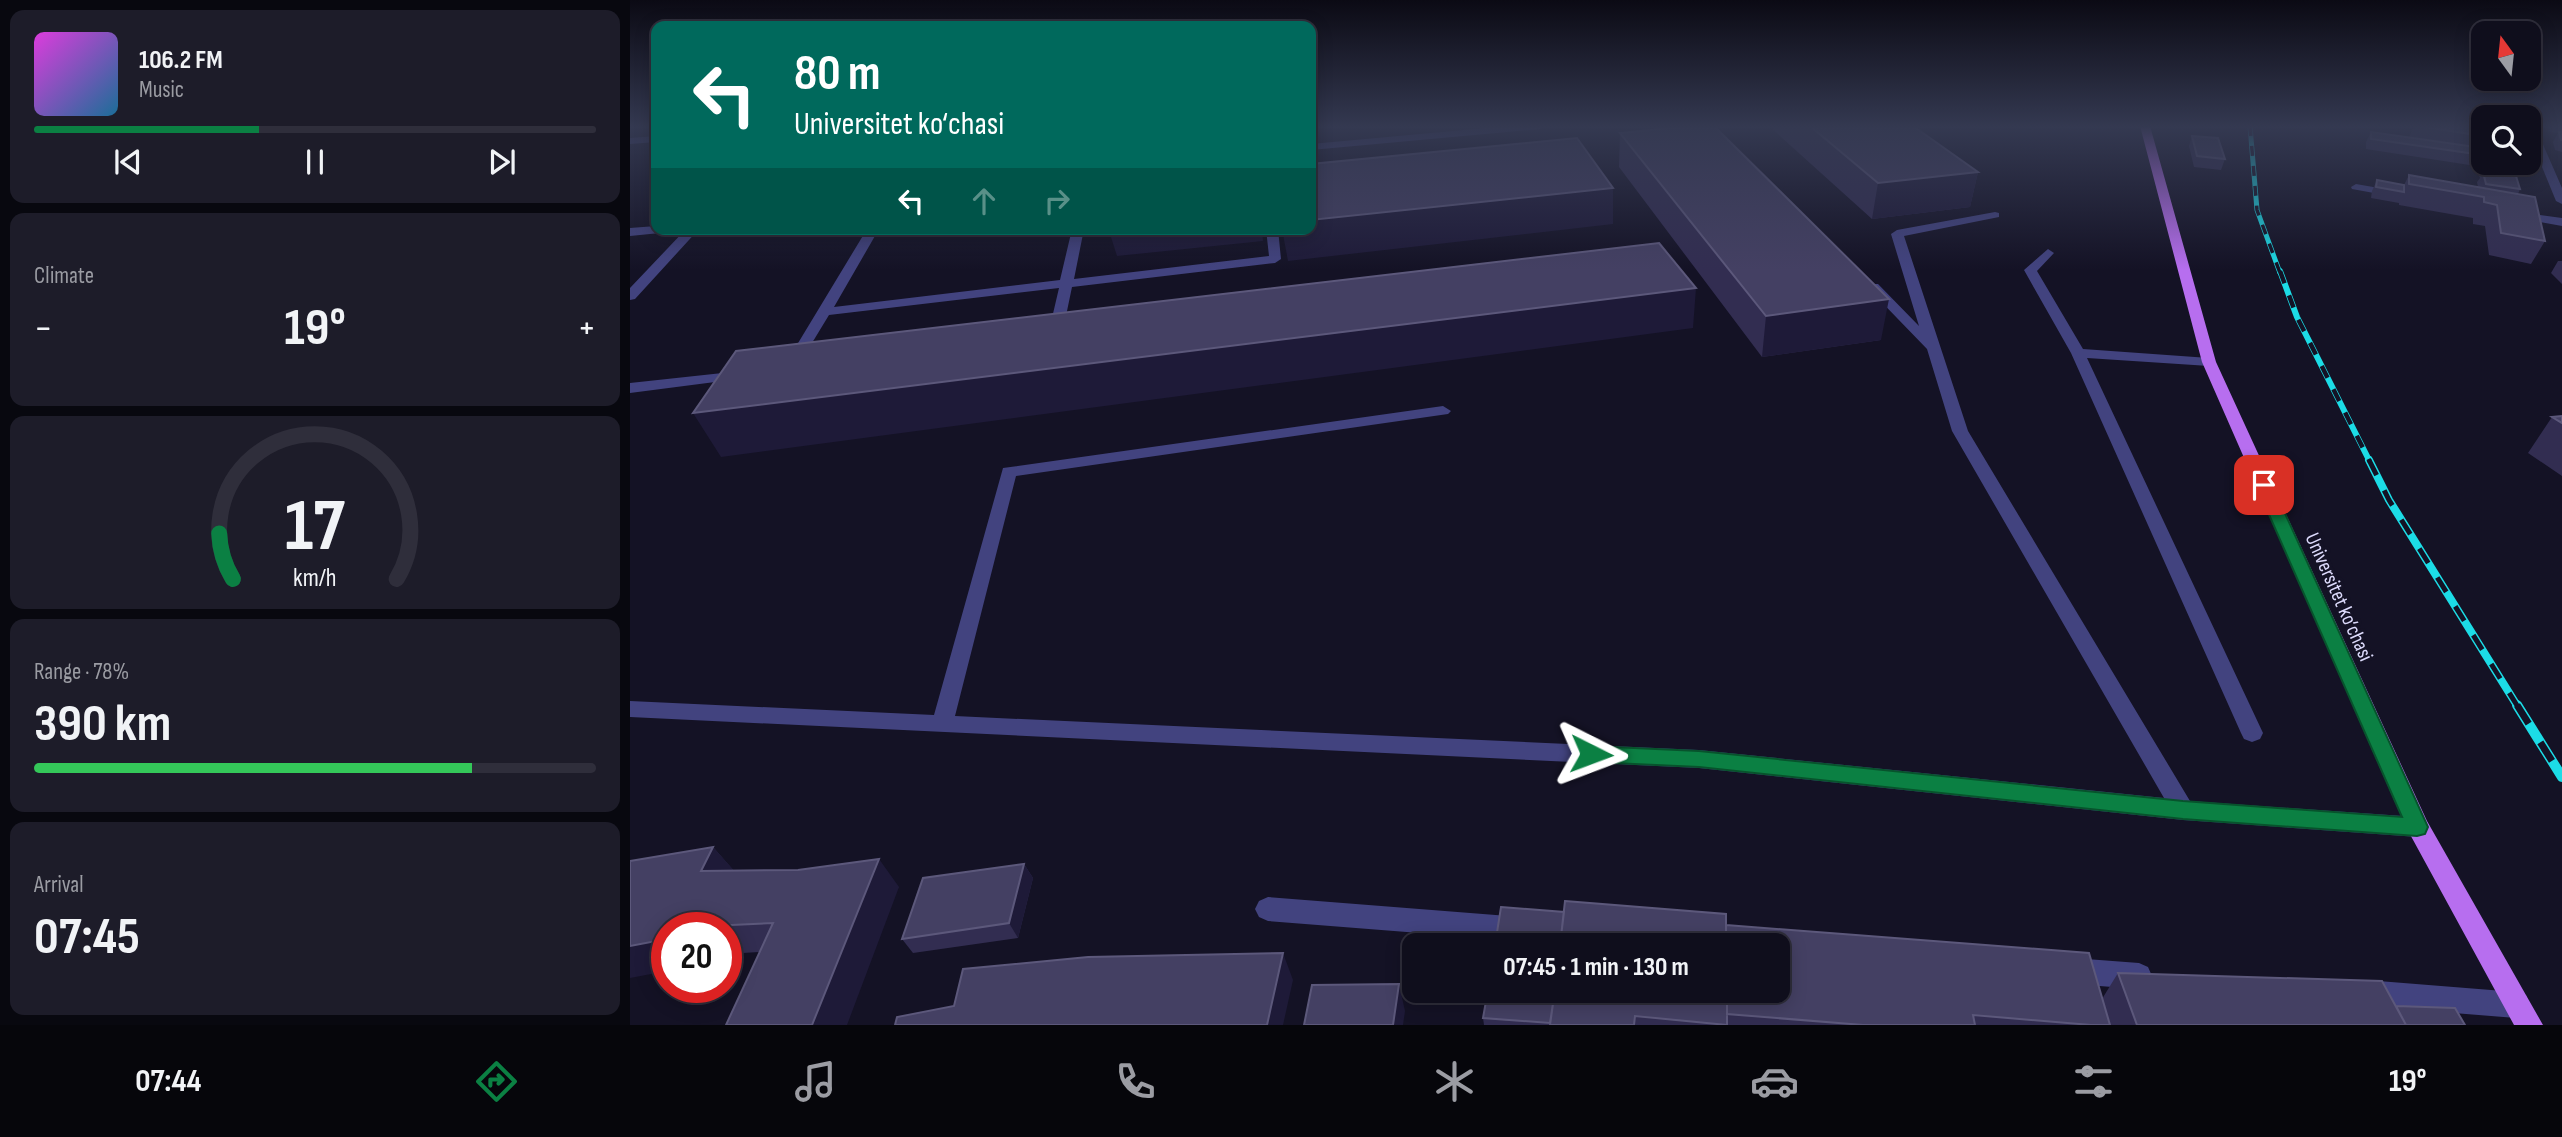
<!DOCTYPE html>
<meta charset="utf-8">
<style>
body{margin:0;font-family:"Sofia Sans Condensed",sans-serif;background:#1d1c29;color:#f1f3f6;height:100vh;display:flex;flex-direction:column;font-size:26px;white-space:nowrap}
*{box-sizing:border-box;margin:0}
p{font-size:23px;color:#9b9ca3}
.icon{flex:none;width:38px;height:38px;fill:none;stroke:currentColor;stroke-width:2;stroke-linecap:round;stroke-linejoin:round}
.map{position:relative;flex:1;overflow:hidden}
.panel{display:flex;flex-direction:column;gap:10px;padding:10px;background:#08080f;width:630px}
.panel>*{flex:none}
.guide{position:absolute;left:21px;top:21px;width:665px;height:214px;border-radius:14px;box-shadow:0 4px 18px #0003,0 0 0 2px #2f2e3b;background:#00695c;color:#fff;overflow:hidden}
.needle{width:46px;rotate:345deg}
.buttons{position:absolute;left:1841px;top:21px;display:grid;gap:14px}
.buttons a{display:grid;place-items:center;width:70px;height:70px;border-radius:14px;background:#0f0e1c;box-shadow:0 4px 18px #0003,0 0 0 2px #2f2e3b;font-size:35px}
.speed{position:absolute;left:21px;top:912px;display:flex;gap:14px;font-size:35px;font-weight:700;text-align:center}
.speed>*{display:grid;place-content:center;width:91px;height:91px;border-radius:50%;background:#0f0e1c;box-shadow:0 4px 18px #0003,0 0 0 2px #2f2e3b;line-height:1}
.speed .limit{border:10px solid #d22;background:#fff;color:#111}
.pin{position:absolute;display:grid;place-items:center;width:60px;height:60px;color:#fff;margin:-30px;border-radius:14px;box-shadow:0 4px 10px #0006}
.me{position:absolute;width:77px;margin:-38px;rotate:93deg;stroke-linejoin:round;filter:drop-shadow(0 0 5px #0008)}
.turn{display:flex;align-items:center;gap:24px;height:147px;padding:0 28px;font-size:32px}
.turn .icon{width:91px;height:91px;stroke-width:2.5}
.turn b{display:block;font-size:49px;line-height:60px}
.lanes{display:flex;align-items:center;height:66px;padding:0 28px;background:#0003;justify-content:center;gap:35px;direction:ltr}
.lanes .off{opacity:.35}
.big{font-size:52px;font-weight:700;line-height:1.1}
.panel .widget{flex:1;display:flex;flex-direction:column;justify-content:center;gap:10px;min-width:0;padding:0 24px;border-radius:14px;background:#1d1c29}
.panel .dial{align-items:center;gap:0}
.dial svg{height:182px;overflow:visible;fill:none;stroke:#2f2e3b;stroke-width:7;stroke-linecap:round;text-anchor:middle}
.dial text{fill:#f1f3f6;stroke:none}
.song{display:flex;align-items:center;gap:21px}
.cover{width:84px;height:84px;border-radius:10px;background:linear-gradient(135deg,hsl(300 70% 55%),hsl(200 70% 35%))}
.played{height:7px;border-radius:4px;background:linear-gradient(90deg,#0b8043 40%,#2f2e3b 40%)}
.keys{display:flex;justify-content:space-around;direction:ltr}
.heat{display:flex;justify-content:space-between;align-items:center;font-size:38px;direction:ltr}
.charge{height:10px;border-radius:5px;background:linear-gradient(90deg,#34c759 78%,#2f2e3b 0)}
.trip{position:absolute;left:772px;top:933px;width:388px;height:70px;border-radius:14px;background:#0f0e1c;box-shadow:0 4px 18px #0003,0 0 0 2px #2f2e3b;font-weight:700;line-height:70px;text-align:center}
.menu{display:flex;height:112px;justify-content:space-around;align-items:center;background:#06060b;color:#9b9ca3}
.menu .icon{width:49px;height:49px}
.menu .selected{color:#0b8043}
.menu b{font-size:32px;color:#f1f3f6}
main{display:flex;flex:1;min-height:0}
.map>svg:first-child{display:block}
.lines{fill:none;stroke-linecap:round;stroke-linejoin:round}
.minor{fill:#42437f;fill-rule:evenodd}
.major{fill:#b76eef;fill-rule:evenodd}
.rail-far3-casing{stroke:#1cdce6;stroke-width:5}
.rail-far2-casing{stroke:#1cdce6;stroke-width:6}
.rail-far1-casing{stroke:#1cdce6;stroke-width:8}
.rail-casing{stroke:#1cdce6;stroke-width:10}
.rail-far3{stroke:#141225;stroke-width:3.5;stroke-dasharray:10;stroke-linecap:butt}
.rail-far2{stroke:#141225;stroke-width:4.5;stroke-dasharray:13;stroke-linecap:butt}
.rail-far1{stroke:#141225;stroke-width:5;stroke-dasharray:17;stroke-linecap:butt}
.rail{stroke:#141225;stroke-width:7;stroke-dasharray:22;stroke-linecap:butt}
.wall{fill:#322d51}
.shaded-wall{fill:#1e1a38}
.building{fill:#444063;stroke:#5c587b;stroke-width:2}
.route{fill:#0b8043;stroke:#07532c;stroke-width:2}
.labels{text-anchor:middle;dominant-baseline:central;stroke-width:7;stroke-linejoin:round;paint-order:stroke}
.street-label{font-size:21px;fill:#dcdafb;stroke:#141225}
</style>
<main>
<section class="panel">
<div class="widget">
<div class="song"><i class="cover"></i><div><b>106.2 FM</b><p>Music</p></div></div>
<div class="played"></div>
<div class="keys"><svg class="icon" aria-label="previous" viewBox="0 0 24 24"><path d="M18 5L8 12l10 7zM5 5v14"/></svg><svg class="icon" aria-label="pause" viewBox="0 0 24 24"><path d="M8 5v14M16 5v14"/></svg><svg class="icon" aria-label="next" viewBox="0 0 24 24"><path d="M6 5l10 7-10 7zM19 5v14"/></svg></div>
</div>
<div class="widget"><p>Climate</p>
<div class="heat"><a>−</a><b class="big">19°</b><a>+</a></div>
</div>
<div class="widget dial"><svg viewBox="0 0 100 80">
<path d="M14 69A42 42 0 1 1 86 69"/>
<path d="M14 69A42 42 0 0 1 8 49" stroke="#0b8043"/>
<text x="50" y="56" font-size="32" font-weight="700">17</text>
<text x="50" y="72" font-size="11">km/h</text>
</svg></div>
<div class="widget"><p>Range · 78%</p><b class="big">390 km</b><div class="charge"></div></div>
<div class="widget"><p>Arrival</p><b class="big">07:45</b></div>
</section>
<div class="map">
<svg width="1932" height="1025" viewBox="0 0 1932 1025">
<rect width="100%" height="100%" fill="#141225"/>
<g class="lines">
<path class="minor" d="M877,126H915L910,129L681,150V144Z
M1899,126H1905L1932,188V204L1926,201L1899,135Z
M26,136V142L0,144V138Z
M1726,184L1766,191L1772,194L1766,197L1722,189L1721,187Z
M1365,212L1369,213V217L1274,236L1338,431L1560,801L1788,817L1796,820L1800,827L1796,834L1788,837L1553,820L1069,768L0,717V701L304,715L373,468L813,406L821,411L818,414L386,476L325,716L1069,750L1534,798L1322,431L1297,349L1237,287L1238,284H1248L1289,326L1261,234L1267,230Z
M1887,212L1932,218V226L1883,217V213Z
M26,226V229H36L30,233L0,236V228Z
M56,229H69L5,299L0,300V288Z
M237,229H249L204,307L430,280L442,229H454L444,279L639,256L636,229H648L651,259L645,263L442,287L432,335L425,339L418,335L429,288L199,315L168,366H158L156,363Z
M1418,249L1424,253L1407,271L1453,349L1579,358L1586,362L1579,366L1457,358L1633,733L1630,739L1622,742L1614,739L1611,733L1441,353L1394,270Z
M111,371L116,372L118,375L116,378L0,393V383Z
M638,897L891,917L900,921L904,929L900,937L891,941L638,921L629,917L625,909L629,901Z
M1443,958L1509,963L1518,967L1522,976L1518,985L1509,989L1443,984L1434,980L1430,971L1434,962Z
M1736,980L1886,992L1896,995L1900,1005L1896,1015L1886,1018L1736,1006L1726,1002L1722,993L1726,984Z"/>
<path class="major" d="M1510,126H1520L1586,362L1797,821L1913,1025H1884L1776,827L1572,362Z"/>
<g class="rail-far3-casing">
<path id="rail-far3" d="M1620,126L1627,210L1650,273"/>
</g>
<g class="rail-far2-casing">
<path id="rail-far2" d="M1650,271L1667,317L1740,462"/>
</g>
<g class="rail-far1-casing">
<path id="rail-far1" d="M1739,460L1759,500L1888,707"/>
</g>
<g class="rail-casing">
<path id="rail" d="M1887,705L1932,777"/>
</g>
<use href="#rail-far3" class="rail-far3"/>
<use href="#rail-far2" class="rail-far2"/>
<use href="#rail-far1" class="rail-far1"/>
<use href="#rail" class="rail"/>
</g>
<path class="wall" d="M1139,126H1284L1348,172L1340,207L1242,219Z
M1773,126H1853V163L1890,189L1888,194L1915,241L1901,264L1859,255L1855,226L1843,224V218L1769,205V203L1741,198L1742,191L1747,180L1774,185L1779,175L1848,187L1847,182L1850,178L1846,166L1736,149V142L1741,132L1779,137L1783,128Z
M1919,126H1932V152L1925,150L1923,142L1928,133L1920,132Z
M990,133L1251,340L1132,357L989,167Z
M1562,136L1595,159L1591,170L1564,167L1559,146Z
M1928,261H1932V284L1921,273Z
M1932,416V476L1898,453L1922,417Z
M83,847L104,871L269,887L129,952L96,954V928H37L0,978Z
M394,864L403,878L388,938L283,953L272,939Z
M1096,925L1472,999L1488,973L1766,1006L1835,1025H854L853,1018Z"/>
<path class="shaded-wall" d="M1348,172L1340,207L1242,219L1248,183Z
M983,188V224L658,261L652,229H681V220Z
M527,229H632L633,241L487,256L480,234Z
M1066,288L1063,328L91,457L63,413Z
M1259,299L1251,340L1132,357L1136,316Z
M83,847L108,875L71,871Z
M249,859L269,887L217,1025H182Z
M394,864L403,878L388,938L379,923Z
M37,939V971L0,978V946Z
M653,953L663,980L653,1025H637Z
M769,984L775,1011L773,1025H763Z"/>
<path class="building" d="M1060,126H1084L1259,299L1136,316L990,133Z
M1180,126H1283L1348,172L1248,183Z
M1789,126L1853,127V136Z
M1741,132L1853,148V161L1852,155L1741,139Z
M1929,132H1932V140H1931Z
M1562,136L1588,138L1595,159L1567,156Z
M947,138L983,188L681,220V164Z
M1854,163H1882L1890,189L1856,184L1853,172L1859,173V167H1855Z
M1779,175L1905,197L1915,241L1871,233L1867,205L1854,202V197L1779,184Z
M1747,180L1774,185V192L1746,187Z
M481,229H527L480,234Z
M1029,243L1066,288L63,413L106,351Z
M1932,416V423L1922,417Z
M83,847L71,871L168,870L249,859L182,1025H96L143,923L37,928V939L0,946V861Z
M394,864L379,923L272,939L293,878Z
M935,901L1096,914V945H930Z
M871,907L934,912L930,945H865Z
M1096,925L1459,953L1480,1025H1461L1343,1015L1345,1025H1233L1097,1014V990H1148V945H1096Z
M653,953L637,1025H265L267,1017L324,1006L333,969L458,957Z
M1488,973L1752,981L1776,1025H1507Z
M769,984L763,1025H674L682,985Z
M858,990H925L920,1023L853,1018Z
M925,990H1097V1025L1005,1016L1004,1025H920Z
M1766,1006L1825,1008L1835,1025H1776Z"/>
<linearGradient id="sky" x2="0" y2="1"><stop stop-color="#0b0a14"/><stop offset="0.47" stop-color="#343951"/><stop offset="1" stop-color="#343951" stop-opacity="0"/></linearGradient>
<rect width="1932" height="270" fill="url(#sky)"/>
<path class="route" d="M1634,480L1642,485L1798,827L1795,834L1787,836L1553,819L1069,767L961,762L954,760L951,754L954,748L961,746L1069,751L1553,801L1772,817L1626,485Z"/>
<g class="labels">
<g class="street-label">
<text transform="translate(1709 597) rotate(66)">Universitet kо‘chasi</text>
</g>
</g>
</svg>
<div class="buttons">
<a><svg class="needle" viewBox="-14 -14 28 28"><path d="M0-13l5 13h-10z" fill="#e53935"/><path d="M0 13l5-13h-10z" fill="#9b9ca3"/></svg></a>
<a><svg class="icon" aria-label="search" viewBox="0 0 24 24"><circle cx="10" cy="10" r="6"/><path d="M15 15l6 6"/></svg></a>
</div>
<div class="speed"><div class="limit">20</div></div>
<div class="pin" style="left:1634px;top:485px;background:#d93025"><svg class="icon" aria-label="arrive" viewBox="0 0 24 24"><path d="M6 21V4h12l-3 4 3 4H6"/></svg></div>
<svg class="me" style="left:961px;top:754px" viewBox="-20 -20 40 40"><path d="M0-17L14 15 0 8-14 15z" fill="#0b8043" stroke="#fff" stroke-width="4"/></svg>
<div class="trip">07:45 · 1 min · 130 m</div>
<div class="guide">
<div class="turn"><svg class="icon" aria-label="left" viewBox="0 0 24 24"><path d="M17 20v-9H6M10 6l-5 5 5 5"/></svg><div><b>80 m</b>Universitet kо‘chasi</div></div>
<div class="lanes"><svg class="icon" aria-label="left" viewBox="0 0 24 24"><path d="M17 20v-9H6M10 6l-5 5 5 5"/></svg><svg class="icon off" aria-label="ahead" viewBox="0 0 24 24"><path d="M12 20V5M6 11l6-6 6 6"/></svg><svg class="icon off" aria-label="right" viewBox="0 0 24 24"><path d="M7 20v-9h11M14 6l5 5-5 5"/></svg></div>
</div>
</div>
</main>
<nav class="menu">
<b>07:44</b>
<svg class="icon selected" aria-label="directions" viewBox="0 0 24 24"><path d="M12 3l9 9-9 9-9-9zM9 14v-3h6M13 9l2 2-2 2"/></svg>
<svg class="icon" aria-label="music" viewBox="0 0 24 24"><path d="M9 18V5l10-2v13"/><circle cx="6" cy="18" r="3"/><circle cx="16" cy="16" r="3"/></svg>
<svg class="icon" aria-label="phone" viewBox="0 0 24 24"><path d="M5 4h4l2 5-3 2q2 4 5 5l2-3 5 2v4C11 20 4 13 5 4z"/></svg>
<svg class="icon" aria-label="climate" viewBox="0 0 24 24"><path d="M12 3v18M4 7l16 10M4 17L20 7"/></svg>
<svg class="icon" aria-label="car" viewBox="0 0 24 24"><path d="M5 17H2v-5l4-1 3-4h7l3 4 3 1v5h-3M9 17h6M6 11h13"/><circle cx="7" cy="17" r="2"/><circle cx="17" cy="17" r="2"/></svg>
<svg class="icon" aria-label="filters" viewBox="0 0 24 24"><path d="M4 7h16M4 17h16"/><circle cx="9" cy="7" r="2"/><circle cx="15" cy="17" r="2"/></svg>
<b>19°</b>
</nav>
